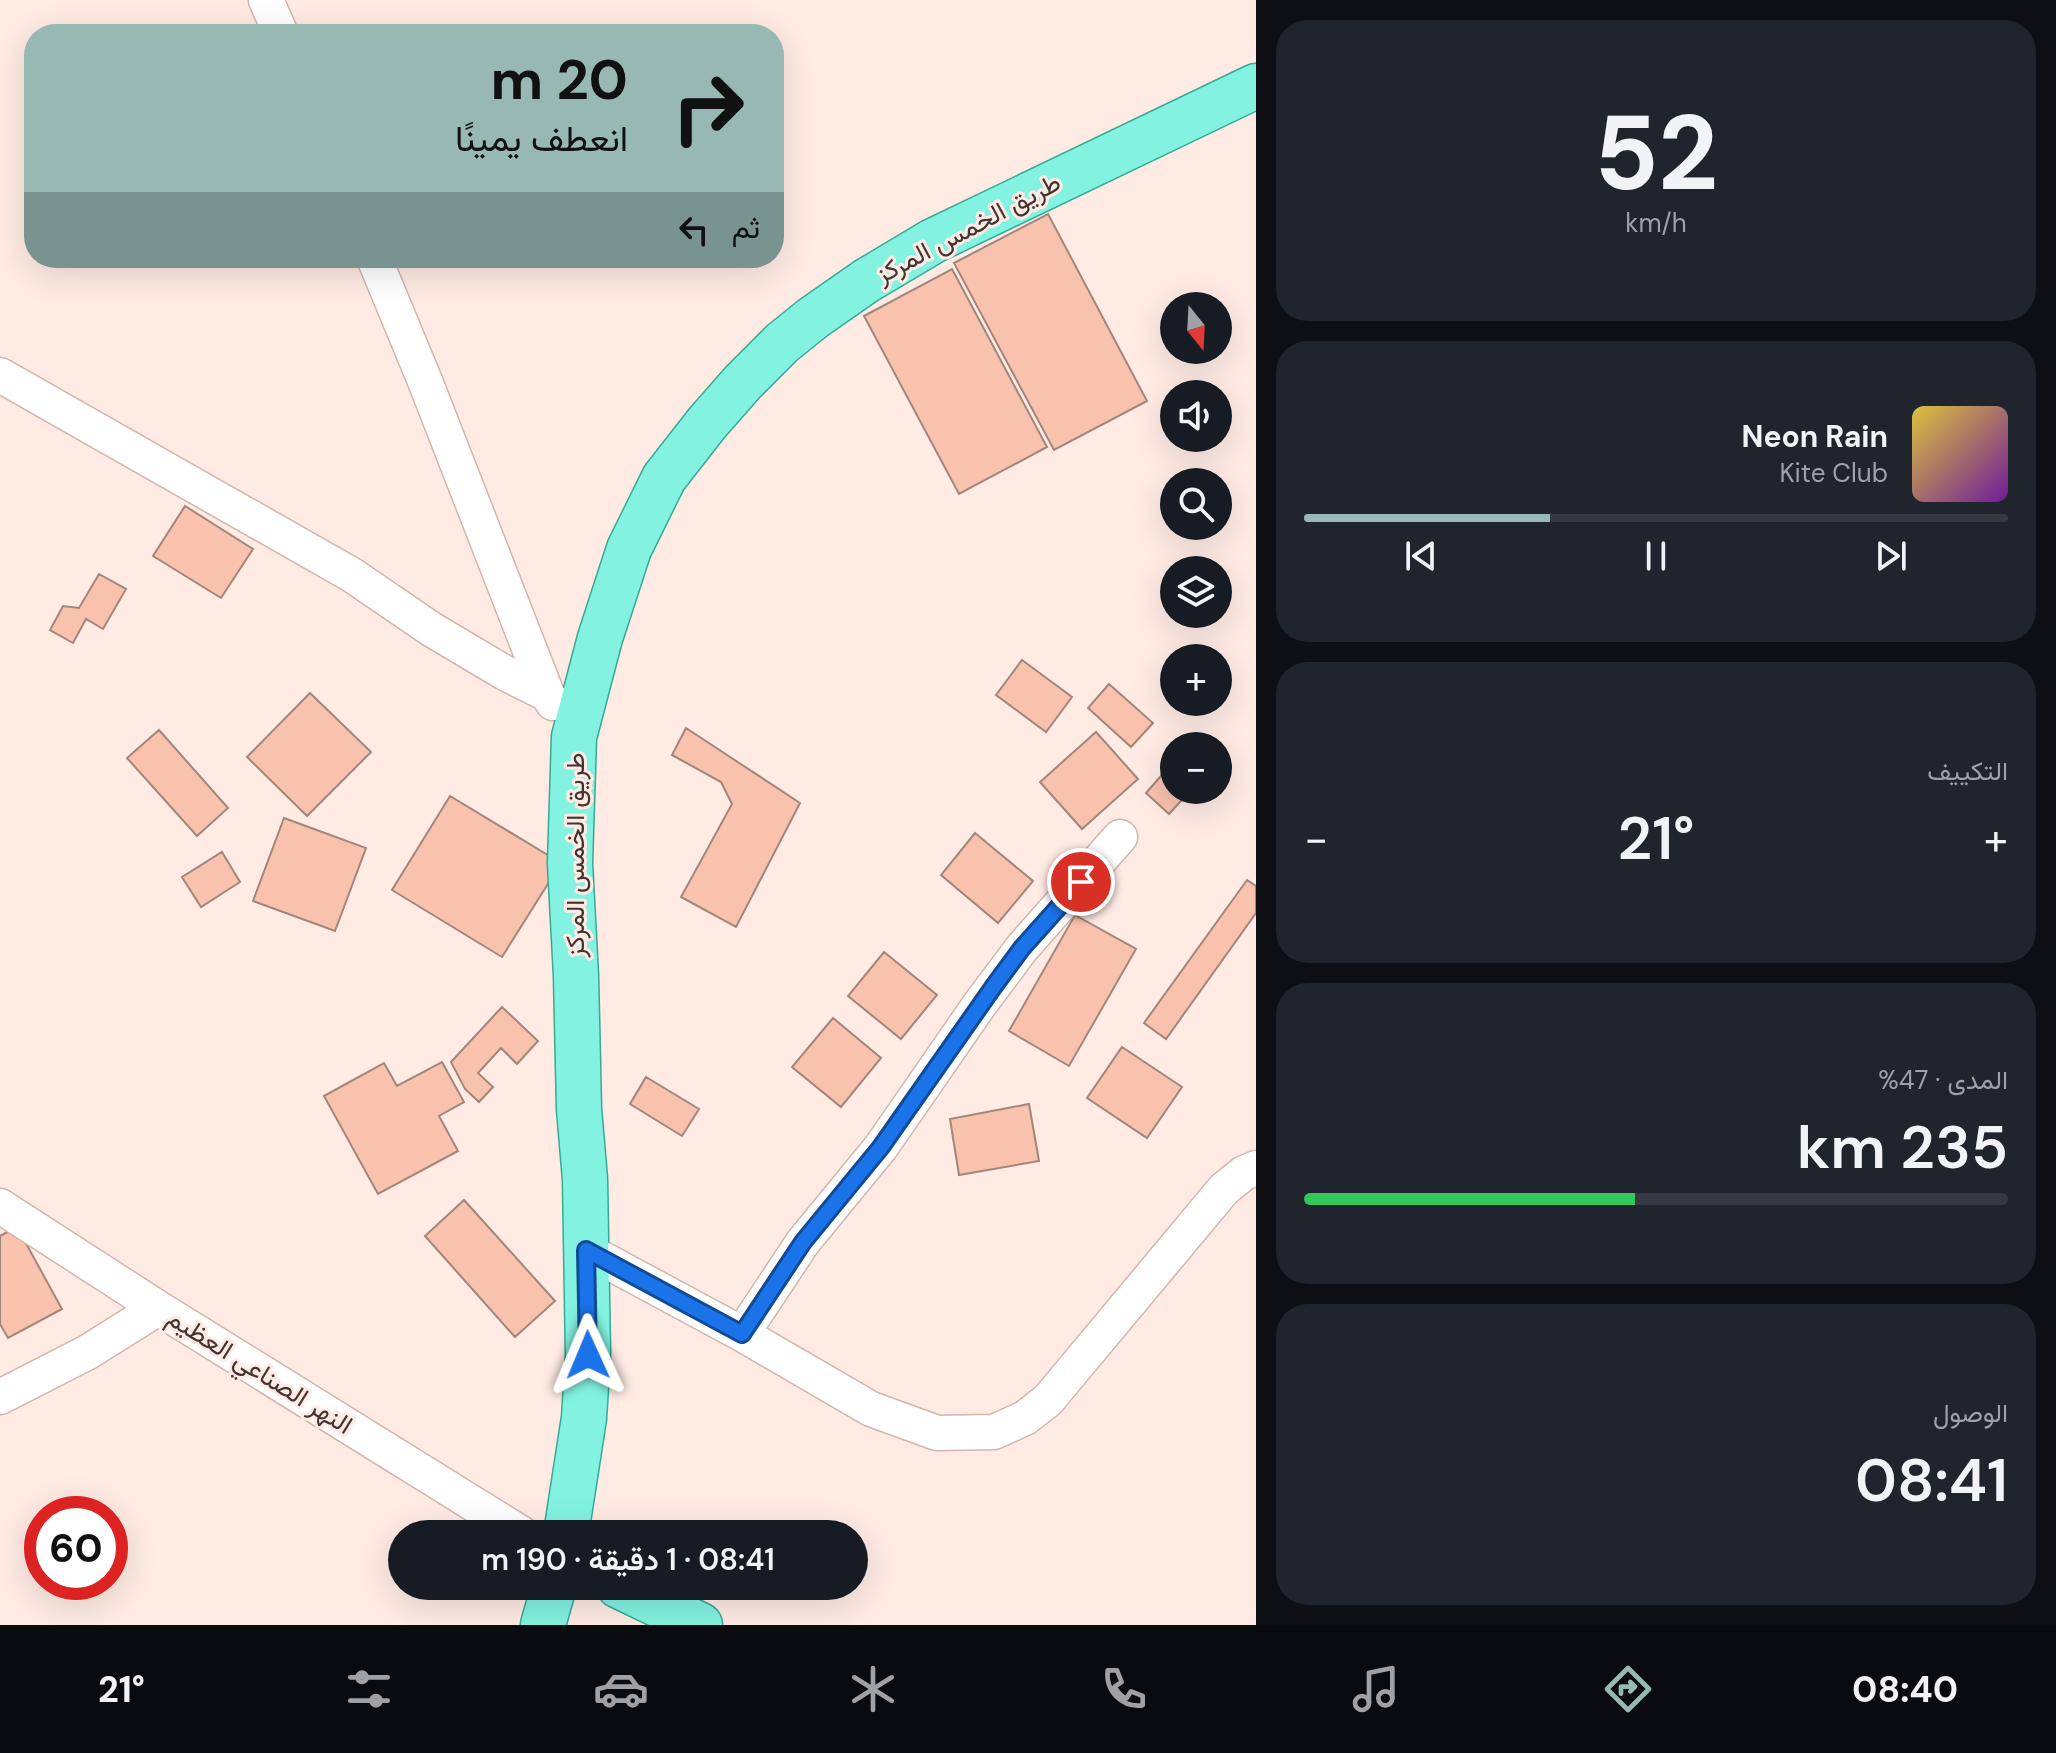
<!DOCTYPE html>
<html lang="ar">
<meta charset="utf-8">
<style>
body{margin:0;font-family:"DM Sans",Vazirmatn,sans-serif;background:#20242c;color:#f1f3f6;direction:rtl;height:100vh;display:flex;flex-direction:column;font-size:30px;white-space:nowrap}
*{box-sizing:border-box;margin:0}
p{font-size:26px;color:#9ea1a6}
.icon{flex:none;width:44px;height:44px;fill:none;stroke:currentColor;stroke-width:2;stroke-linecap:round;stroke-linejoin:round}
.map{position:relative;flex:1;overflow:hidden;direction:ltr}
.side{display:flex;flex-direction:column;gap:20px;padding:20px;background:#0d0f14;width:800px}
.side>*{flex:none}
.guide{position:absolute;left:24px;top:24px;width:760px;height:244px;border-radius:32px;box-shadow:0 8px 32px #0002;direction:rtl;background:#98b8b4;color:#111;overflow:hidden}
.needle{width:52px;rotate:162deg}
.tools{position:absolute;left:1160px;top:292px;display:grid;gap:16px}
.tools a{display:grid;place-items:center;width:72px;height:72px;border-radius:50%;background:#171b24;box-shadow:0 8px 32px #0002;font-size:40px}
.speed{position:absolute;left:24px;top:1496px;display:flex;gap:16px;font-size:40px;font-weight:700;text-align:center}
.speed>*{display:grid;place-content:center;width:104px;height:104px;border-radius:50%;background:#171b24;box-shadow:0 8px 32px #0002;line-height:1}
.speed .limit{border:12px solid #d22;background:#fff;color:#111}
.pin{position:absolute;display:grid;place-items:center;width:68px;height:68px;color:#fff;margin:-34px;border:4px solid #fff;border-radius:50%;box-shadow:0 2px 8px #0007}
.me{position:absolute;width:88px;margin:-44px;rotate:359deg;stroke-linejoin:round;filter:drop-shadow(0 0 6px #0008)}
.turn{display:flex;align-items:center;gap:28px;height:168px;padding:0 24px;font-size:36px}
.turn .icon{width:104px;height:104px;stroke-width:2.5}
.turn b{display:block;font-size:56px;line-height:68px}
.then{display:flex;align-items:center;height:76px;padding:0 24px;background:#0003;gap:16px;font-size:30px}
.big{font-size:60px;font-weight:600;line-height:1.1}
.side .widget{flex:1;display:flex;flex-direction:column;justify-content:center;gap:12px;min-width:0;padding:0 28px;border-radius:32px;background:#20242c}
.side .dial{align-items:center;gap:0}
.dial b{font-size:104px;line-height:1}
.song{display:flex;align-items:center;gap:24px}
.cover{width:96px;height:96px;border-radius:12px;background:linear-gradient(135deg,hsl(50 70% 55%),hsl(280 70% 35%))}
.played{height:8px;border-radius:4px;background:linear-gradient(90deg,#98b8b4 35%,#363941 35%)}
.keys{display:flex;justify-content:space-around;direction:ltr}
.heat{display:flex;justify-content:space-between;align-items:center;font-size:44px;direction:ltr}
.charge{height:12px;border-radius:6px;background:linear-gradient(90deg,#34c759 47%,#363941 0)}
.trip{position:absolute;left:388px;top:1520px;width:480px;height:80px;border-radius:40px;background:#171b24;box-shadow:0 8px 32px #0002;font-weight:600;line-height:80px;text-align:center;direction:rtl}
.tabs{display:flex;height:128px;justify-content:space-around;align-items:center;background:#090b0e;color:#9ea1a6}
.tabs .icon{width:56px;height:56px}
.tabs .on{color:#98b8b4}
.tabs b{font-size:36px;color:#f1f3f6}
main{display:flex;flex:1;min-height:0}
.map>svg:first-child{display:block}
.building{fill:#f9c2ad;stroke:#a3867b;stroke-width:2}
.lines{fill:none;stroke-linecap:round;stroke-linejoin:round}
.minor-casing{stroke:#d3b5a9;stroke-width:37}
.primary-casing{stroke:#36aa96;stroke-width:47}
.minor{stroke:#fff;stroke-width:34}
.primary{stroke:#83f2e1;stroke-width:44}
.route-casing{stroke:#114b97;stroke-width:20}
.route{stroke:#1a73e8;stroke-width:14}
.labels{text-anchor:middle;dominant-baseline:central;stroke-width:6;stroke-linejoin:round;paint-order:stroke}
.street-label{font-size:26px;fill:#423531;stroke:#ffebe4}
</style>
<main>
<section class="side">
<div class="widget dial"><b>52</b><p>km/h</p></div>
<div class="widget">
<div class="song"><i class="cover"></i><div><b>Neon Rain</b><p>Kite Club</p></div></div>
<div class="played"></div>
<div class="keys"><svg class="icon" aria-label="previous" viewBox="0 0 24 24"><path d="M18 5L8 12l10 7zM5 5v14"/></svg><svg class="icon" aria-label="pause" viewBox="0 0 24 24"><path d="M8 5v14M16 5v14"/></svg><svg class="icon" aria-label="next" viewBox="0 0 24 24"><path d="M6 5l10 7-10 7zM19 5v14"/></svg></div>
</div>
<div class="widget"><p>التكييف</p>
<div class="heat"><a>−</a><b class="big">21°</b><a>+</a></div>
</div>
<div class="widget"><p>المدى · 47%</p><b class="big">235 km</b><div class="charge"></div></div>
<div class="widget"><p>الوصول</p><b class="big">08:41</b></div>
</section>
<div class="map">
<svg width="1256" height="1625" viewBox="0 0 1256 1625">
<rect width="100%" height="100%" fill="#ffebe4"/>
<path class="building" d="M1048,214L1147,401L1054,450L954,263Z
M952,269L1047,447L959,494L864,316Z
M185,506L253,549L221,598L153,556Z
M99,574L126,589L103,629L86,619L73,643L50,630L63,606L79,608Z
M1022,660L1072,697L1046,732L996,695Z
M1109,684L1153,723L1131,747L1088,708Z
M310,693L371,752L307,816L247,757Z
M686,728L800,803L736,927L681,897L732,804L721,782L672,755Z
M159,730L228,808L197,836L127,758Z
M1096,732L1138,779L1082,829L1040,782Z
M1174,761V790H1191L1169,814L1146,793Z
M450,796L561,863L502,957L392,890Z
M284,818L366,848L335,931L253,901Z
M975,833L1033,881L998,923L941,875Z
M222,852L240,882L201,907L182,877Z
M1247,880L1256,886V913L1166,1039L1144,1023Z
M1075,915L1136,949L1069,1066L1009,1031Z
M884,952L937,995L901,1039L848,996Z
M502,1007L538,1041L517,1064L501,1048L478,1073L493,1087L479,1102L465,1089L451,1062Z
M833,1018L881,1058L841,1107L792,1067Z
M1122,1047L1182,1087L1147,1138L1087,1098Z
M442,1062L464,1102L439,1116L458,1151L378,1194L324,1096L384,1063L397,1086Z
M646,1077L699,1109L682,1136L630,1104Z
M1029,1104L1039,1161L959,1175L950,1119Z
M464,1200L555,1301L515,1337L425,1236Z
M17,1227L62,1309L8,1338L0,1324V1236Z"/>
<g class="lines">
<g class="minor-casing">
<path id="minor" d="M266,0L281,34
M374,258L425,381L547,694L553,703
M0,375L352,575L431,629L505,673L547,694
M0,1206L158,1308L522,1534
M586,1250L742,1334L871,1409L937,1433L994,1432L1025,1418L1048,1400L1224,1189L1244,1173L1256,1168
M742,1334L803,1242L881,1147L980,1004L1022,948L1120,837
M0,1397L88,1352L158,1308"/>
</g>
<g class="primary-casing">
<path id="primary" d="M566,1534L584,1418L588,1355L585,1179L579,1109L576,976L570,863L574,737L600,638L629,549L664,478L707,423L743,382L782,343L813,318L866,281L933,241L1256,86
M619,1586L700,1625
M543,1625L554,1586"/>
</g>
<use href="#minor" class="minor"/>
<use href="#primary" class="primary"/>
</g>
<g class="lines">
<g class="route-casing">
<path id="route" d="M588,1355L586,1250L742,1334L803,1242L881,1147L994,986L1022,948L1081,882"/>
</g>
<use href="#route" class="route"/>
</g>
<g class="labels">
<g class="street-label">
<text transform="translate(968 228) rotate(-28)">طريق الخمس المركز</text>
<text transform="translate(575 855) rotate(-90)">طريق الخمس المركز</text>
<text transform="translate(260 1371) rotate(32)">النهر الصناعي العظيم</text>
</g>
</g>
</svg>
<div class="tools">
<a><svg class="needle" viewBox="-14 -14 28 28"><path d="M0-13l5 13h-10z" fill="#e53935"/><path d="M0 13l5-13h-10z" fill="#9ea1a6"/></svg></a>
<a><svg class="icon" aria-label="sound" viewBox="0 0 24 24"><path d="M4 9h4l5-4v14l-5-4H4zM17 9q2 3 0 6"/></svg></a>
<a><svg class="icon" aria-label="search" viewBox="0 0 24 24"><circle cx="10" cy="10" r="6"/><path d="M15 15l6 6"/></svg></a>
<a><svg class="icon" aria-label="layers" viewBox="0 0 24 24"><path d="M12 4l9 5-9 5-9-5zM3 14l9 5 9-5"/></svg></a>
<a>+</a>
<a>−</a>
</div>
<div class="speed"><div class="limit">60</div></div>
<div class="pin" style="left:1081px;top:882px;background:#d93025"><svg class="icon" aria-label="arrive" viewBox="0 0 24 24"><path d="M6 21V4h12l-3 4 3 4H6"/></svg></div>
<svg class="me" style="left:588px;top:1355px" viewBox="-20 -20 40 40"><path d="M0-17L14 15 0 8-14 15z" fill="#1a73e8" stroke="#fff" stroke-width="4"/></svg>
<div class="trip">08:41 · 1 دقيقة · 190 m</div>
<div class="guide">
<div class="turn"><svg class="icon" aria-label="right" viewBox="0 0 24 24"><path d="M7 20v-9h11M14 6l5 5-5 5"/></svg><div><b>20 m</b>انعطف يمينًا</div></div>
<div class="then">ثم<svg class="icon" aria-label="left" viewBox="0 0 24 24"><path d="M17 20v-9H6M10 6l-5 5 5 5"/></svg></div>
</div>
</div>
</main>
<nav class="tabs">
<b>08:40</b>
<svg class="icon on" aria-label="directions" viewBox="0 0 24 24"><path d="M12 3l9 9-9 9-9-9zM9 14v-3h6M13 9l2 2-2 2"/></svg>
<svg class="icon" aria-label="music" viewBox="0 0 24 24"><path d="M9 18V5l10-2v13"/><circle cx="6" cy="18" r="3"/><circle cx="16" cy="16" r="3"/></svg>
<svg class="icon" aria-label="phone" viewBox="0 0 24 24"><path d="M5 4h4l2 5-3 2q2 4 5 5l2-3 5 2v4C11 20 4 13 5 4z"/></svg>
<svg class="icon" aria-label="climate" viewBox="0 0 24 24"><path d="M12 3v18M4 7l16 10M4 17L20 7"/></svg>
<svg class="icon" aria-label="car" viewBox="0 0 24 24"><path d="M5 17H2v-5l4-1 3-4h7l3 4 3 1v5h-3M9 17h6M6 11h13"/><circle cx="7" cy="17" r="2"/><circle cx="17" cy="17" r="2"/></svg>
<svg class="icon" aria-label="filters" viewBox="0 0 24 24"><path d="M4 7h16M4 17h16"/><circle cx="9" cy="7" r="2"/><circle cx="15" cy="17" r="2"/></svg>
<b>21°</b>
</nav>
